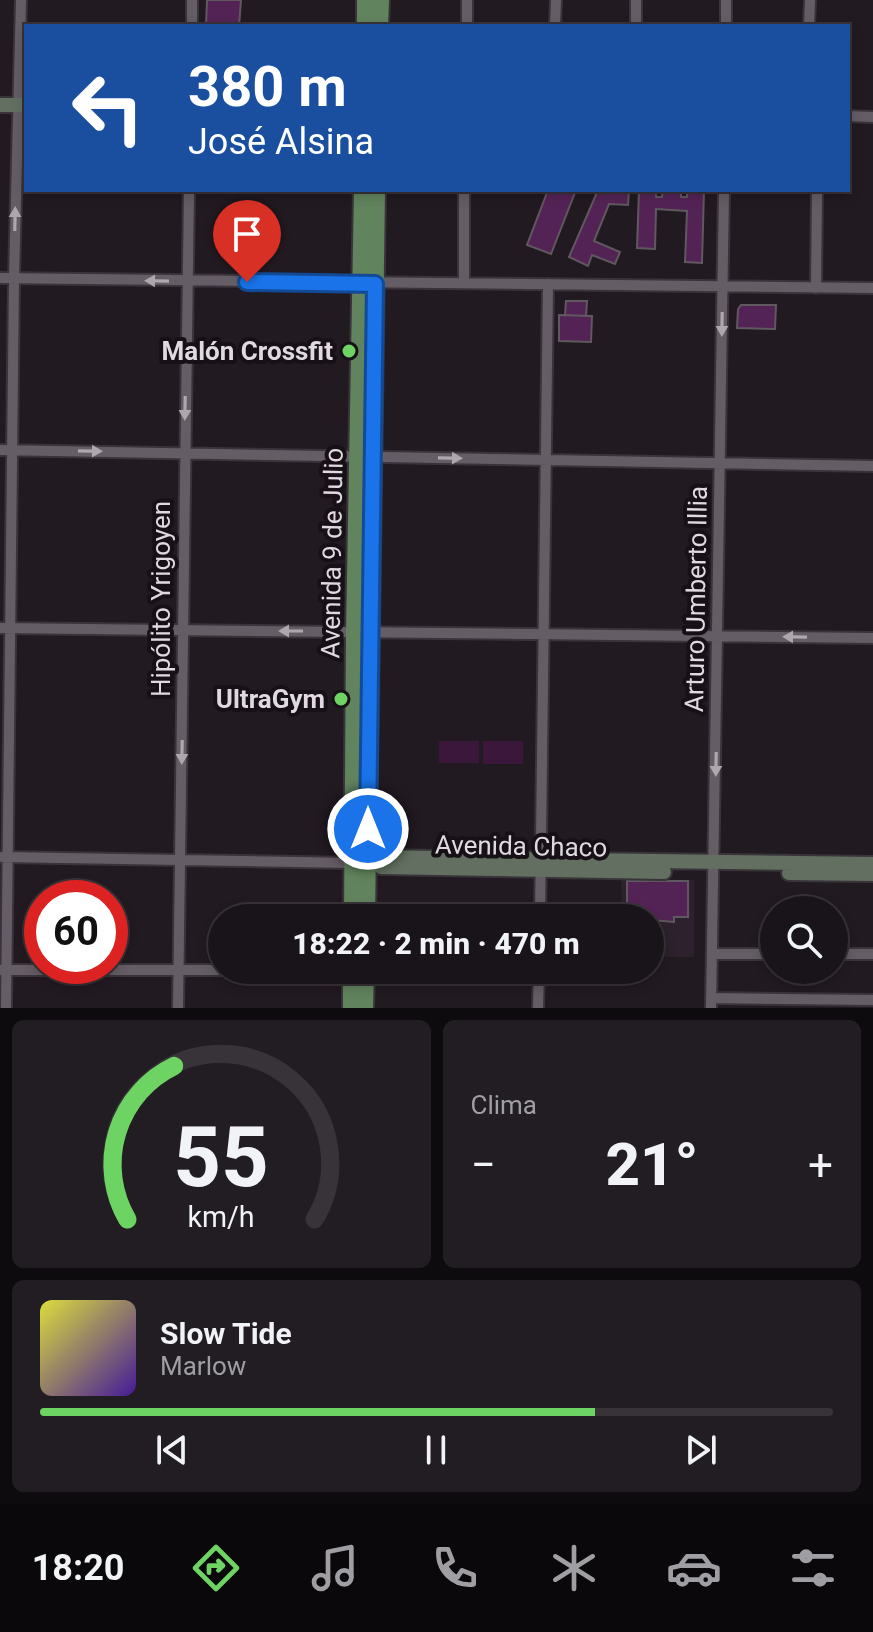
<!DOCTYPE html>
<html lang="es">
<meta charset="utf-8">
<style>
body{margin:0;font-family:Roboto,sans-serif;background:#221d22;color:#f1f3f6;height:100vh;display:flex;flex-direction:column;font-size:30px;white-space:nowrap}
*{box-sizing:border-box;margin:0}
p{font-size:26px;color:#9f9ea2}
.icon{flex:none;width:44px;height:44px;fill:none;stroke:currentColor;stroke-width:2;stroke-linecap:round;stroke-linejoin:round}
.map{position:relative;height:1008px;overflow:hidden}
.panel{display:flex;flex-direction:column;gap:12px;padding:12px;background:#0e0b0e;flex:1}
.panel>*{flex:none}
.banner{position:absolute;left:24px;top:24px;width:826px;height:168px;border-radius:0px;box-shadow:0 4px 12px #0003,0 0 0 2px #373338;background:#1a4fa0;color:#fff;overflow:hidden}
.controls{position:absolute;left:760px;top:896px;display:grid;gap:16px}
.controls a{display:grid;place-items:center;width:88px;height:88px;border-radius:50%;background:#191419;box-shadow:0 4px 12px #0003,0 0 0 2px #373338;font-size:40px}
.speed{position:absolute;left:24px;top:880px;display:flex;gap:16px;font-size:40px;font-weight:700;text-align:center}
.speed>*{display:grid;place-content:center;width:104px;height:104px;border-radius:50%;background:#191419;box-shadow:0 4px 12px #0003,0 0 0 2px #373338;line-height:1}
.speed .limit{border:12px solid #d22;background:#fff;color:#111}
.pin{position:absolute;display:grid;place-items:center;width:68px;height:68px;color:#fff;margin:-82px -34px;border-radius:50% 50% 50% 0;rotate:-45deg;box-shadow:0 0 8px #0007}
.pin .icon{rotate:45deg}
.me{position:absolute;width:88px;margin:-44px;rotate:0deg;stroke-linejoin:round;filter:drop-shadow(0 0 6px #0008)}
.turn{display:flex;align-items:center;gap:28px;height:168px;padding:0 32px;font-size:36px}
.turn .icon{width:104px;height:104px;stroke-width:2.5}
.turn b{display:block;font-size:56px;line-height:68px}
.big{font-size:60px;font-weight:800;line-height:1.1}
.panel .tile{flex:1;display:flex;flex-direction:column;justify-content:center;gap:12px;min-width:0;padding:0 28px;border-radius:12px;background:#221d22}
.panel .dial{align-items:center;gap:0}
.dial svg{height:208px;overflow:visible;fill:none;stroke:#373338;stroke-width:7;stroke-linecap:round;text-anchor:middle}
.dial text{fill:#f1f3f6;stroke:none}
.song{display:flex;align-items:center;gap:24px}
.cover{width:96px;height:96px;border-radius:12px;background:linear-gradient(135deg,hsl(60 70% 55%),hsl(260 70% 35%))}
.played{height:8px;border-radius:4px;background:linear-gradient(90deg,#6dd362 70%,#373338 70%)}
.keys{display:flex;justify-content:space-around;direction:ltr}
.heat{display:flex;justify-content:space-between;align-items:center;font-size:44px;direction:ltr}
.panel .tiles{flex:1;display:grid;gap:12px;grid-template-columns:1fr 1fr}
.tile:last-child{grid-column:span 2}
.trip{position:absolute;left:208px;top:904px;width:456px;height:80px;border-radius:40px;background:#191419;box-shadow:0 4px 12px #0003,0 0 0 2px #373338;font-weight:800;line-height:80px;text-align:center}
.tab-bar{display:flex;height:128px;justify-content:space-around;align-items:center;background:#0a080a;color:#9f9ea2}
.tab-bar .icon{width:56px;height:56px}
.tab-bar .selected{color:#6dd362}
.tab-bar b{font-size:36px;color:#f1f3f6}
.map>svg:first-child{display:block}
.built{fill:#2c212c}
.green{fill:#3b173c}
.building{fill:#542356;stroke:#60585f;stroke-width:2}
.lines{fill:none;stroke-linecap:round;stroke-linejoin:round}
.street-casing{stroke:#393439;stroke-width:14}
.secondary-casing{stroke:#393439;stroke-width:18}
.primary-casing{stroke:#393439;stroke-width:20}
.street{stroke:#655d65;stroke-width:10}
.secondary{stroke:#637061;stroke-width:14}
.primary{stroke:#61835d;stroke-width:16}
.oneway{fill:#aea8ae}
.route-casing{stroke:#114b97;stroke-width:20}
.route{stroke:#1a73e8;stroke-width:14}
.poi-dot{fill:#6dd362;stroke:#171117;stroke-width:3}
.labels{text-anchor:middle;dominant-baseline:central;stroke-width:8;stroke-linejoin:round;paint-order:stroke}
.poi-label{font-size:26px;font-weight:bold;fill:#dfdadf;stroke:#171117;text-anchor:end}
.street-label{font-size:26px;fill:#dfdadf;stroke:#171117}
</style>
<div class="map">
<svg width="873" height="1008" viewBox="0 0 873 1008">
<rect width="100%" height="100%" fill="#211a21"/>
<path class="built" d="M621,879L694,880V957H650V918H622Z"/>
<path class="green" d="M439,741H479V763H439Z
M483,741H523V764H483Z"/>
<path class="building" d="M207,0H241L239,26H206Z
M548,190H576L551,254L527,245Z
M598,190H629L628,205L609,204L594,241L620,252L615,264L592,255L588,266L569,257Z
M639,190H656V197H662L663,190H681V197H687V190H704L702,263L685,262L687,211L656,209L655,249L637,248Z
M566,301H587L586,316L565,315Z
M741,305H776L775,329L737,328L738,309Z
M559,315L592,316L591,342L559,341Z
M627,881H688V917H674V922L627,918Z"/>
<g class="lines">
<g class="street-casing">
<path id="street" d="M192,26V0
M467,26V0
M555,26L556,0
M636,26V0
M726,26V0
M809,26L810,0
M848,116L873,117
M0,278L873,288
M464,283V190
M816,288L817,190
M0,450L873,466
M0,628L873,638
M2,857L353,863
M540,918L548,284
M712,954H774
M834,954H873
M0,970H222
M236,970L262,971
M711,998L873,1000
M6,1008L14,278L21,0
M178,1008L189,190
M538,1008L539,970
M711,1008L724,190"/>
</g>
<g class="secondary-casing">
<path id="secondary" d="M0,105H26
M357,861L368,857L873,864
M381,867L664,872
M789,873L873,874"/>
</g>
<g class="primary-casing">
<path id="primary" d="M365,26V0
M380,26L381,0
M352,918L354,632L362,190
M367,918L377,190
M351,1008V970
M365,1008L366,970"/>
</g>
<use href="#street" class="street"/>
<use href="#secondary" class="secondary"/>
<use href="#primary" class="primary"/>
</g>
<defs><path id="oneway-solid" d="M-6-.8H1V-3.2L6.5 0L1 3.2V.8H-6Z" transform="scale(2)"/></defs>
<g class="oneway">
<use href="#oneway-solid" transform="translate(15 219) rotate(-89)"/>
<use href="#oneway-solid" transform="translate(157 281) rotate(-179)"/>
<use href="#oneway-solid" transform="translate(722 324) rotate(91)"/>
<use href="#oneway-solid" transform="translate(185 408) rotate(91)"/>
<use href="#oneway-solid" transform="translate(90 451) rotate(1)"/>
<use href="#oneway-solid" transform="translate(450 458) rotate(1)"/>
<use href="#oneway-solid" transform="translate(291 631) rotate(-180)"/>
<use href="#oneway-solid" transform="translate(795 637) rotate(-179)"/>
<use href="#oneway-solid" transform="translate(182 752) rotate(91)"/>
<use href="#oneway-solid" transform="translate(716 764) rotate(91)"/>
</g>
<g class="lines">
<g class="route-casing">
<path id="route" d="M247,282L375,284L368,829"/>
</g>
<use href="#route" class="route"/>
</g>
<g class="poi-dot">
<circle cx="349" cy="351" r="8"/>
<circle cx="341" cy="699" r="8"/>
</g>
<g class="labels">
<g class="poi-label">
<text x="333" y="351">Malón Crossfit</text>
<text x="325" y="699">UltraGym</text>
</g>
<g class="street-label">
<text transform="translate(332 553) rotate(-89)">Avenida 9 de Julio</text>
<text transform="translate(161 599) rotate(-90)">Hipólito Yrigoyen</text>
<text transform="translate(696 599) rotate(-89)">Arturo Umberto Illia</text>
<text transform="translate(521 846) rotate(1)">Avenida Chaco</text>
</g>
</g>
</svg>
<div class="controls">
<a><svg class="icon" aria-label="search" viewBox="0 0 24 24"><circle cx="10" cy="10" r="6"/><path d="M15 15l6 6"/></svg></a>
</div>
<div class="speed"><div class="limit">60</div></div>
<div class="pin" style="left:247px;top:282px;background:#d93025"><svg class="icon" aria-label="arrive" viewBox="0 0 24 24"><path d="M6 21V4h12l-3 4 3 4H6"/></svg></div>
<svg class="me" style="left:368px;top:829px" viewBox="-20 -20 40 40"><circle r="17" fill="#1a73e8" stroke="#fff" stroke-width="3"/><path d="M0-11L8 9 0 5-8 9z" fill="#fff"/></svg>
<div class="trip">18:22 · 2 min · 470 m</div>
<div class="banner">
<div class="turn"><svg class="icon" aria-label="left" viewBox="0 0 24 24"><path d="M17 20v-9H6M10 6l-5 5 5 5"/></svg><div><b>380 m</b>José Alsina</div></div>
</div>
</div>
<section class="panel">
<div class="tiles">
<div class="tile dial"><svg viewBox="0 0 100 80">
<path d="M14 69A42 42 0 1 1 86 69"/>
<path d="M14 69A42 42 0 0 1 32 10" stroke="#6dd362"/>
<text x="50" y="56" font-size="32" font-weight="700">55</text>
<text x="50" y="72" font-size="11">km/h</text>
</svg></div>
<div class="tile"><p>Clima</p>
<div class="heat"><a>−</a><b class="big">21°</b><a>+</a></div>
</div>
<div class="tile">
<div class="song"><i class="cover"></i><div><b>Slow Tide</b><p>Marlow</p></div></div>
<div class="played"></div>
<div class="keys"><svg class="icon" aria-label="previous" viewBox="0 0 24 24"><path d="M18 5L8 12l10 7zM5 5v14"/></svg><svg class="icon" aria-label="pause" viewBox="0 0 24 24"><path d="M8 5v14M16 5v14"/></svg><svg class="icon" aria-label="next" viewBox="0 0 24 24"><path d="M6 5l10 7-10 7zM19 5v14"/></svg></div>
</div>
</div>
</section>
<nav class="tab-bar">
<b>18:20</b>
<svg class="icon selected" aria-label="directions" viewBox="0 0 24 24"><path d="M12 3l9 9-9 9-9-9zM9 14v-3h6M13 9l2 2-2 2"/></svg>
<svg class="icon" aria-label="music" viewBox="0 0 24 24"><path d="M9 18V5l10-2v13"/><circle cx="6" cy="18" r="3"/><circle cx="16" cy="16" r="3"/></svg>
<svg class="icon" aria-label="phone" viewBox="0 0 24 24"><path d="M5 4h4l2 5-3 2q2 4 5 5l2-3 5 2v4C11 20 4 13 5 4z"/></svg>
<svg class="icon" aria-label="climate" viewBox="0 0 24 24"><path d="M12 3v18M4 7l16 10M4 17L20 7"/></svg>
<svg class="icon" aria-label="car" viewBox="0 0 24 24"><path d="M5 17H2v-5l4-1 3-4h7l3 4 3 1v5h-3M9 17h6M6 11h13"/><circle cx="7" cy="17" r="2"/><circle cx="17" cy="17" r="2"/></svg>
<svg class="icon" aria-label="filters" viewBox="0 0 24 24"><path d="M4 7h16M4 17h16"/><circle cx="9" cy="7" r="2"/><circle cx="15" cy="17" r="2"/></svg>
</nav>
